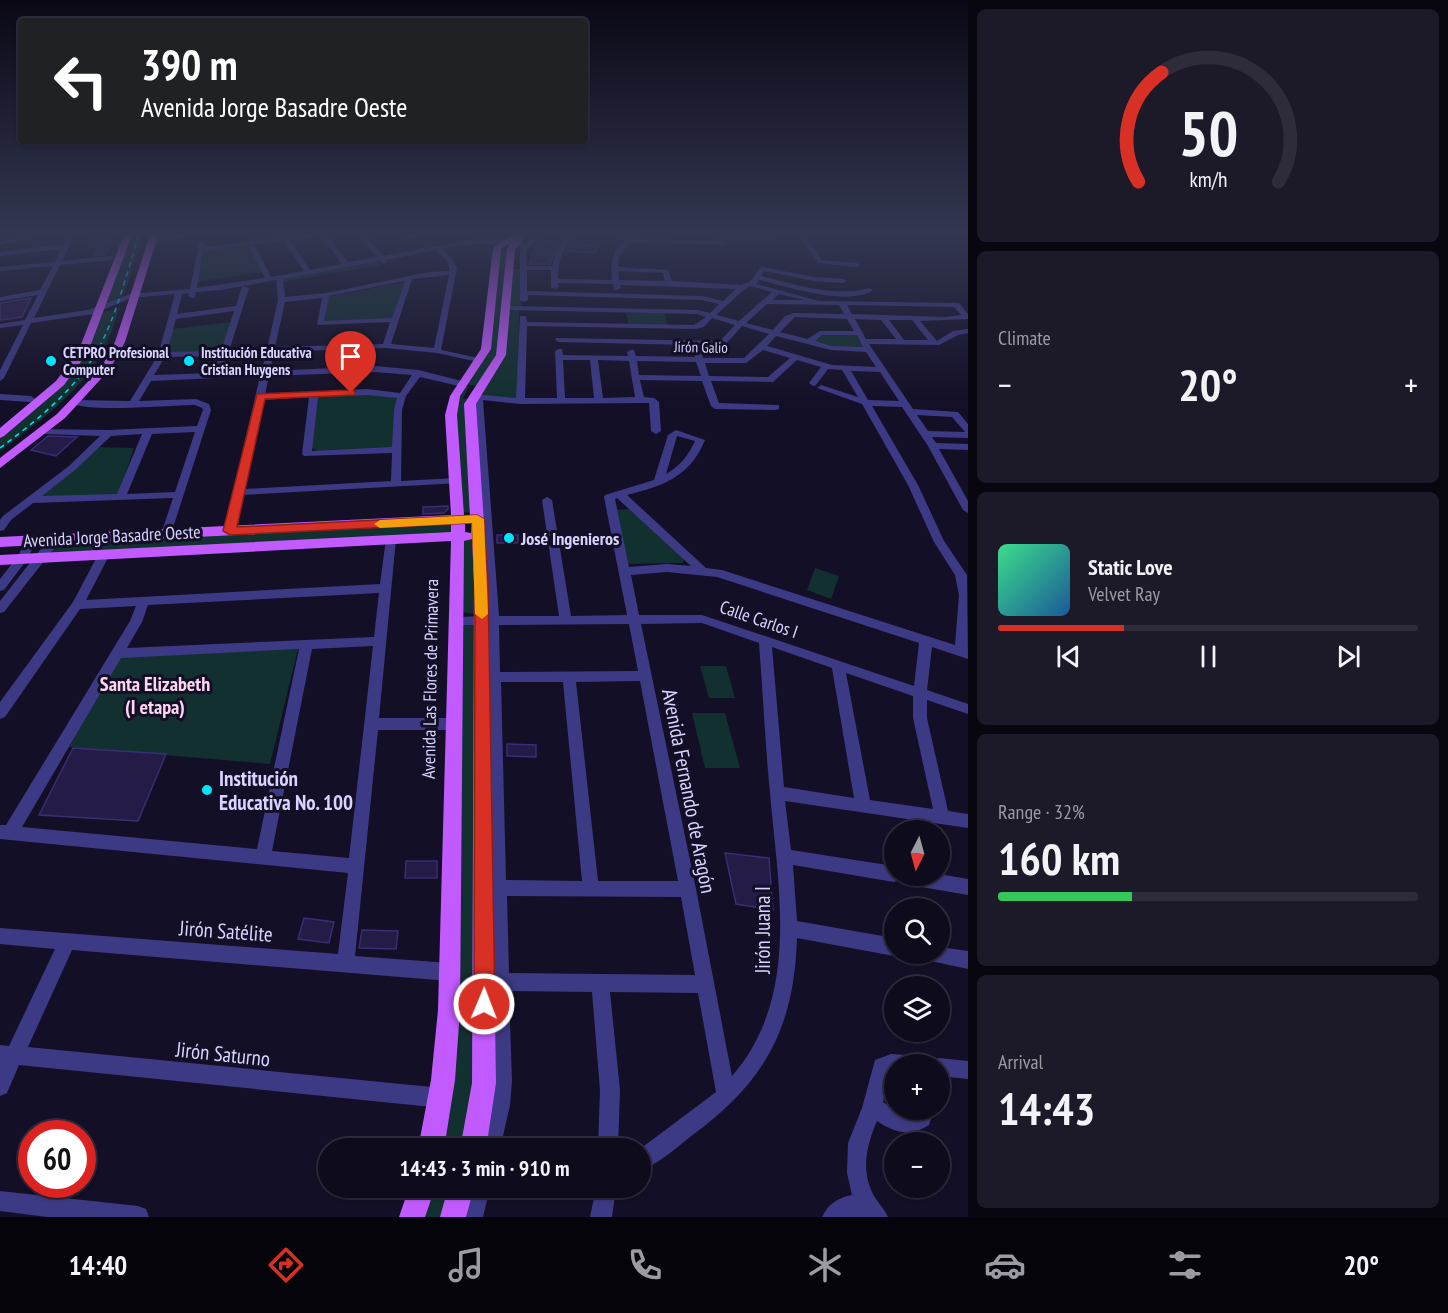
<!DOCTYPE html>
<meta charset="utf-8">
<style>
body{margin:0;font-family:"PT Sans Narrow",sans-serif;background:#1c1929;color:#f1f3f6;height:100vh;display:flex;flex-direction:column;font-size:22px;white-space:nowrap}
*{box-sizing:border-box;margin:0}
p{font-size:20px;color:#9b9ba3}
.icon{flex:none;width:33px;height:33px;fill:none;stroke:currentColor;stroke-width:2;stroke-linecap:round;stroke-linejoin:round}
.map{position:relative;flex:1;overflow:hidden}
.drawer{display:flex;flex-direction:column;gap:9px;padding:9px;background:#08060f;width:480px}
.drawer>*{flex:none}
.guide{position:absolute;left:18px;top:18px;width:570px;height:126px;border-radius:6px;box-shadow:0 2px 4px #0004,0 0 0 2px #2e2b3b;background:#202124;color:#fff;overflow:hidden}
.needle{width:39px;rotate:186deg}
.controls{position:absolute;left:884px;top:820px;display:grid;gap:12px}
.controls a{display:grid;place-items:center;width:66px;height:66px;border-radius:50%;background:#0e0b1c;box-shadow:0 2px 4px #0004,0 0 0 2px #2e2b3b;font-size:30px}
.speed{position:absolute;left:18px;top:1120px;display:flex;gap:12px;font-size:30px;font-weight:700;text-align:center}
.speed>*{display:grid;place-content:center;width:78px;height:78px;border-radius:50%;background:#0e0b1c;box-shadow:0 2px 4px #0004,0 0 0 2px #2e2b3b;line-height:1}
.speed .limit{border:9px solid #d22;background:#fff;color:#111}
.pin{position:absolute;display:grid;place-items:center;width:51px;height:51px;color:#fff;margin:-62px -26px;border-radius:50% 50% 50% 0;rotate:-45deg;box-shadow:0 0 6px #0007}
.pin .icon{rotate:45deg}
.me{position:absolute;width:66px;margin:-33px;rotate:1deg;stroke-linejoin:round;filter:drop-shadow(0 0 4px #0008)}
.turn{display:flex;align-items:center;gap:21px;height:126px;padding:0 24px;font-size:27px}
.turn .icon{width:78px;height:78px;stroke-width:2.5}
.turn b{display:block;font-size:42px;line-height:51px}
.big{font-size:45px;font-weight:800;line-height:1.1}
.drawer .tile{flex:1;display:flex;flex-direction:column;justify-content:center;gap:9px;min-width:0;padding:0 21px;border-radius:9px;background:#1c1929}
.drawer .dial{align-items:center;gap:0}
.dial svg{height:156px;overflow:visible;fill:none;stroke:#2e2b3b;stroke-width:7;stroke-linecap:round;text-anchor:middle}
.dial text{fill:#f1f3f6;stroke:none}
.song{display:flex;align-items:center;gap:18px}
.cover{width:72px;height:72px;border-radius:9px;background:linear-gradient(135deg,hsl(150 70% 55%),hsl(210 70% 35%))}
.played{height:6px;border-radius:3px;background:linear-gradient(90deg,#d93025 30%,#2e2b3b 30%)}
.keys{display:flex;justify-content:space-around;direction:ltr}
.heat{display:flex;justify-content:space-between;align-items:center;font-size:33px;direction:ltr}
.charge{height:9px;border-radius:4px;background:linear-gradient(90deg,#34c759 32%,#2e2b3b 0)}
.trip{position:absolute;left:318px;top:1138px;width:333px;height:60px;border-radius:30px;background:#0e0b1c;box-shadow:0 2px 4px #0004,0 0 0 2px #2e2b3b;font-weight:800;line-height:60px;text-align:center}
.dock{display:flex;height:96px;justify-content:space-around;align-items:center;background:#06040b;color:#9b9ba3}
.dock .icon{width:42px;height:42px}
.dock .selected{color:#d93025}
.dock b{font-size:27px;color:#f1f3f6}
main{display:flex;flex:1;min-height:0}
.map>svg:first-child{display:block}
.green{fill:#12302f}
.building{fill:#241b47;stroke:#3b2d73;stroke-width:1.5}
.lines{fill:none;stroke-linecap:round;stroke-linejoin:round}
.minor{fill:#3d3a85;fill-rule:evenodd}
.major{fill:#c25bff;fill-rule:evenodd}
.rail{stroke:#00e5ff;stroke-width:1.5;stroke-dasharray:5 4.5;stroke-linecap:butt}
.route{fill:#d93025;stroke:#8d1f18;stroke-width:1.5}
.slow{fill:#f59e0b}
.poi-dot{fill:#00e5ff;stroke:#130f26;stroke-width:2}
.labels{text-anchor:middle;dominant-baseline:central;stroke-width:6;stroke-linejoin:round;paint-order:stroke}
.far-street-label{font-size:15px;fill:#d9d4ff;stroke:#130f26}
.far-poi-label{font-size:15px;font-weight:bold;fill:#d9d4ff;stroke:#130f26;text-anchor:start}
.street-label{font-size:18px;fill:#d9d4ff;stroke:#130f26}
.poi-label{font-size:18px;font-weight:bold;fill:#d9d4ff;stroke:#130f26;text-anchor:start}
.neighbourhood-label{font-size:20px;font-weight:bold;fill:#ffd6f0;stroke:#130f26}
.near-poi-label{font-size:21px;font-weight:bold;fill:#d9d4ff;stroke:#130f26;text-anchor:start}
.near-street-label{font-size:21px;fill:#d9d4ff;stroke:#130f26}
</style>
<main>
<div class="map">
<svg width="968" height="1217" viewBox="0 0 968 1217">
<rect width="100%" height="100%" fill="#130f26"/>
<path class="green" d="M144,234L123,297L106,302L131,235Z
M249,245L262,272L196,282L202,250Z
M498,250L508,251L500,350L477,386L465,384L478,368Z
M376,261L381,265L282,282V279Z
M512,269H521V307H509Z
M405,282L392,319L323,322L327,297Z
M119,309C114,324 110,339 102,352C79,394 37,423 0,451V437L47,398L91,344L103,312Z
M519,310L518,399L484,397L479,393L497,369L508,311Z
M626,313H665L668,326H629Z
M231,322L222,352L165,354L172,329Z
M856,334L865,349L836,348L812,342L819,335Z
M464,386L469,387L463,398L468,399L474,512L460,513L453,413L458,394Z
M362,394L399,398L393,448L318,451L311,448L317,397Z
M95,447L134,448L118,495L42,499L39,496Z
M631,509L684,558L683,563L626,564L614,510Z
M452,523L451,532L49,555L55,543Z
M473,537L475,540L474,614L460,612L461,539Z
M815,568L839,576L831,599L807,590Z
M463,625H475L476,1094L466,1149H438L461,627Z
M298,649L270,764L69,747L120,657Z
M700,666H726L735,698H709Z
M692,713H725L740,768H705Z
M428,1188H454L445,1217H418Z"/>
<path class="building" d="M114,234L105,254L93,256L97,246H89L94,235Z
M540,241L559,243L550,264H529L534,250Z
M572,242L598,247L595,253L567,251Z
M31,298L22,317L0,320V303Z
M48,436L77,437L56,456L31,450Z
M448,506V509L444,513L423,514V507Z
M497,535H518V543H497Z
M507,744L536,745V757L507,756Z
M73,748L166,754L138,821L39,815Z
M725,853L769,858L773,910L736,904Z
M406,861H437V878H405Z
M304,918L334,922L329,943L298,939Z
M362,930L398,931L396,949L359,948Z"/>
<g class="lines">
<path class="minor" d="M31,232H39L31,238L0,245V241L27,236Z
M70,232H76L62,261L111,256L114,258L111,260L60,265L34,318L88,310L130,294L190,289L199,243H203L204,247L318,232H325L348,262L377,257L356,232H363L383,256L470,240L499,239L525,244L539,232L568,235L571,232H578C564,246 558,259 558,279L612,280C610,262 612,253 625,240L591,232H605L629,237L634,232H641L635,238L638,239L715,241L712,239L713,238L767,237L765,232H771L773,240L718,241L726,242V244L724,245L631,242L619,256L618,267L668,270L672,281L741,285L750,282L760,268L762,267L814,277L843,279L847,281L843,283L814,281L764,271L761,276C795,284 834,298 869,288L873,290C847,307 787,286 759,280L756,284L819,301L959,303L968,314V319L920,321L937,341L953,331L968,329V333L958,335L939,345L869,344L913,409L958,412L968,424V438L932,437L936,443L968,444V450L939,449L968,501V513L963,510L928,446L902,407L872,406L918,485L944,541L967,575L968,659L932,647L927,690L968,704V714L927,700V718L948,811L968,814V828L785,801L791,850L894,866V876H939V874L968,879V895L904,884L898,880L894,882L793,865L797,921L894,938V954H898L894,956L797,938C794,1030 764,1083 690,1137C675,1149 658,1164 640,1171V1149L716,1092L698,993L610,992L620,1090L618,1149H598L600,1090L592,992L509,991L512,1081L510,1105L500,1149H480L490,1105L492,1081L491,991L485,988L482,982L485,976L491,973L490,896L485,894L483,888L485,882L490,880L488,682L481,681L479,677L481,673L488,672L487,625H456L450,621L456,617L487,616L474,400L469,397L473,394L516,398L520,316H526L527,322L694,325L706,317L697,314L506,310L502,308L503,306L697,310L710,313L719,304L702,300L528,295V300L524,302L520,300V249L521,247C494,242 470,244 442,249L452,259L457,268L441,350L483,359V363L437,353L386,348L274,352L270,371L375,366L418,370L466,382V386L463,387L420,377L406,396L402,410L401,481L456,478L460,479V483L242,495L234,531L233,533H225L224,531L260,376L151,381L139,401L196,399L209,404L211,410L170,537L166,538L161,534L173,498L33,503L11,520L4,530L0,531V520L3,516L69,466L100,436L44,434L39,431L41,429L108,430L197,426L203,410L202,408L195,405C172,405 87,413 72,403L76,400L130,401L158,355L175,294L131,298L93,314L31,323L4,378L0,381V370L23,325L0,328V324L25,320L38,295L0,301V297L40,290L53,266L0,271V267L55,262L61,249L0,256V252L64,244ZM544,234L565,238L557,250L552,266H527L526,250ZM321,236L342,264L310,270L290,240ZM284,241L304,271L271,277L254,244ZM248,245L265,278L197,288L203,251ZM436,250L447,261L450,271L429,272L326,293L285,297L283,279L379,261L384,264L387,262L386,260ZM527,270H551V287L555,289L559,287L558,283L613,284L614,290H617L621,288L620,285L736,289L723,301L702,296L527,291ZM618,271L663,273L665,281L619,280ZM449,275L434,348L391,344L412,279ZM276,280L278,300L262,371L222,373L249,288L242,286L236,306L177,314L182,294L189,293L188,296L192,298H195L196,292L221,290ZM405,281L392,318L324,321L329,296ZM750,286L772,292L739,321L716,315L745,289ZM779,294L805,300H772ZM322,298L317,325L390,322L383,344L275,347L285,302ZM767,304L839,305L844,314L794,313L785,316L773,330L746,323ZM847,305L954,307L961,315L946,317L852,314ZM234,311L221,351L167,352L176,319ZM795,317L847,319L854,331H820L807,339L780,332ZM712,318L735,325L720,341L556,338L555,340L559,342L691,345L695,357L636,356L634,350H631L627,352L628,356L563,355L562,349H559L555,351L557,398H525L527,326L695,329L704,327ZM855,319L881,320L896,339H866ZM889,320H912L928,340H904ZM742,326L769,334L744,358H703L699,345H725ZM822,335H857L863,347L831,346L815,341ZM776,336L831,350L866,352L876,367L832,365L767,346ZM763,350L790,358L768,377L709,376L705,363H746ZM219,356L214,373L154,375L165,357ZM563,360H590L594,398H565ZM598,360L629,361L635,397L603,398ZM797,360L821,367L809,383L813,386L816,385L828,369L842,370L858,397L821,385L817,388L862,404L908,485L934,542L955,575L959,595L955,645L722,570L706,568L627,495C663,486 690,477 705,440L676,430L668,435L654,480L605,495L604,497L627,615L571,616L552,500L547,497L542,500L559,616H499L483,400L520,404L649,403L651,431L656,434L661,431L659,402L654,398L644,397L640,380L702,381L711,406L715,409L776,410L779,409V405L719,403L711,381L773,382ZM637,361L696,362L701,376L639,375ZM851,371L880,372L899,401L868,400ZM375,372L412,375L400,393L367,389L265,394L269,376ZM367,395L397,398L394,410L392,447L312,451L318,397ZM309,397L302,454L304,456L392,453L391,481L244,489L264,400ZM917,415L952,417L965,432L928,431ZM195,432L175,492L127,494L152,434ZM142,434L117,494L42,496L75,470L111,436ZM677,436L695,441C688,456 680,466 666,474ZM617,498L691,566L667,564L629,567L615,499ZM667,572L717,577L919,643L914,686L702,615H639L631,575ZM702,623L759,643C763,693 765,743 770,793C778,887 801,997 732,1076L696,889L641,624ZM629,624L638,671L500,672L499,625ZM772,647L832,668L854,798L784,787ZM846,673L913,696V718L933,809L870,800ZM640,681L678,881H598L576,682ZM501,682H563L582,881L506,880ZM507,896L681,897L695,975L509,973Z
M208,232H239L153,241L150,239L153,237Z
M423,232H439L403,240L400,238Z
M796,232H802L822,260L857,263L860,265L857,267L818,263Z
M0,394L31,396L35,399L31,402L0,400Z
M55,535L59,536L60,539L59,542L4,612L0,613V601L51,536Z
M391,535L396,539L379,718H455L460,720L462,724L460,728L455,730H378L355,956L449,963L455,966L458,972L455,978L449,981L72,950L28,1047L442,1088L449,1091L452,1098L449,1105L442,1108L19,1065L7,1093L0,1096V1045L9,1046L55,949L0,944V928L338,954L348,873L0,839V825H6L130,621L136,606L80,609L5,717L0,719V702L73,602L100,551H108L110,554L86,600L380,584L386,539ZM379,593L374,637L127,648L142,622L148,605ZM373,646L349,858L272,851L312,649ZM299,649L257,849L22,827L121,658Z
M32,536L37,540L26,561L4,590L0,591V579L18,556L28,537Z
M939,947L968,951V969L926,960L923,954H939Z
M891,1054L918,1056L925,1058L927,1065H894V1073H890L883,1102L899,1112L912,1113L914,1110H934L929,1125C910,1137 895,1133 877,1121C867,1144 861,1169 872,1192C876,1201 884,1208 888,1217H822C828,1204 839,1197 852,1195L847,1173L848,1143L862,1108L875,1060Z
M939,1058L968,1061V1079L939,1076V1065H930L932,1060Z
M470,1188H490L483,1217H461Z
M596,1188H616L612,1217H590Z
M0,1191L138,1206L146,1209L149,1217H47L0,1211Z"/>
<path class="major" d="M125,232H133L88,352L64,385L4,436L0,438V428L56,381L78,352Z
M151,232H159L125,342L110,369L65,418L0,468V458L57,414L101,368L115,342Z
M516,232H526L522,236L525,238L515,249L506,355L476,404L488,582L496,1083L486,1149H460L472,1083L474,582L472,539L464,541L460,1010L455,1080L444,1149H418L431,1080L438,1010L451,541L0,565V555L451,532V524L0,547V537L451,515L445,415L450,396L481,349L493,248ZM513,241L507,248L496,355L464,404L470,517L464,515L457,415L460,396L491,349L501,249ZM471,521V533L465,532V523Z
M409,1188H435L425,1217H399Z
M448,1188H474L466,1217H440Z"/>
<path class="rail" d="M0,448C39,419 80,386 102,342C119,307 128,268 140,232"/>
</g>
<linearGradient id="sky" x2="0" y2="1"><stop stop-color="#0a0815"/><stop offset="0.58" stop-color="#333752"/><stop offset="1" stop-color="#333752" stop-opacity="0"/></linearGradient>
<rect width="968" height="403" fill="url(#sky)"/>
<path class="route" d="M351,390H355V395L265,399L237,527L477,515L484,519L488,582L495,1004L492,1011L484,1014L477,1011L474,1004L475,582L472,523L230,535L223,531L257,394Z"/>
<path class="slow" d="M477,515L484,519L488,614L482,619L475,614L472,523L380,528L374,524L380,520Z"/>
<g class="poi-dot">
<circle cx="51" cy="361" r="6"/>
<circle cx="189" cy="361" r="6"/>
<circle cx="509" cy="538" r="6"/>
<circle cx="207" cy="790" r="6"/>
</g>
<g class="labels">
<g class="far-street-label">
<text transform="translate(701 347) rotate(1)">Jirón Galio</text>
</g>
<g class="far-poi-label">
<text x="63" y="352">CETPRO Profesional<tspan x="63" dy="17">Computer</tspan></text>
<text x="201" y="352">Institución Educativa<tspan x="201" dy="17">Cristian Huygens</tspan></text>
</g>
<g class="street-label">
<text transform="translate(112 536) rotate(-3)">Avenida Jorge Basadre Oeste</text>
<text transform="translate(759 619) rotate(19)">Calle Carlos I</text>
<text transform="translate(430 679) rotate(-89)">Avenida Las Flores de Primavera</text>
</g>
<g class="poi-label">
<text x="521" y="538">José Ingenieros</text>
</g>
<g class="neighbourhood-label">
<text x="155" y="684">Santa Elizabeth<tspan x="155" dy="23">(I etapa)</tspan></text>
</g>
<g class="near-poi-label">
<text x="219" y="778">Institución<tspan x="219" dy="24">Educativa No. 100</tspan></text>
</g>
<g class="near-street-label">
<text transform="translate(689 791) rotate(79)">Avenida Fernando de Aragón</text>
<text transform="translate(762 930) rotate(-90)">Jirón Juana I</text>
<text transform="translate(226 931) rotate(4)">Jirón Satélite</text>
<text transform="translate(223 1054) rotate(6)">Jirón Saturno</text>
</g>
</g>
</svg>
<div class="controls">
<a><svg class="needle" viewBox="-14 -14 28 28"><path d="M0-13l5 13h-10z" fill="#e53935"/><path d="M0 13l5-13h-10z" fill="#9b9ba3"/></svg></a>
<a><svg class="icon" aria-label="search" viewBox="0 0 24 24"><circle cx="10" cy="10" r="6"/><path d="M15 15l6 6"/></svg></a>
<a><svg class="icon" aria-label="layers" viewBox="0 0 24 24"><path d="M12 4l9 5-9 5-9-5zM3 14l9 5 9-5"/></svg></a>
<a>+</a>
<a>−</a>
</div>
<div class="speed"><div class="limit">60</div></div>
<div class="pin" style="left:351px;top:393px;background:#d93025"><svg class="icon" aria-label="arrive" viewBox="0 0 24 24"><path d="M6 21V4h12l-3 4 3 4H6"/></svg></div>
<svg class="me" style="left:484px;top:1004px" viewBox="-20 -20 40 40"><circle r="17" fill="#d93025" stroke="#fff" stroke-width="3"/><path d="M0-11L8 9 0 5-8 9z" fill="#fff"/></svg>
<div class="trip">14:43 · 3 min · 910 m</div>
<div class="guide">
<div class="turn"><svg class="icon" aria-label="left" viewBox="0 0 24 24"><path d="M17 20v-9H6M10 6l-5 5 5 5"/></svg><div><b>390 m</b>Avenida Jorge Basadre Oeste</div></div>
</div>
</div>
<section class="drawer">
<div class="tile dial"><svg viewBox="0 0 100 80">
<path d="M14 69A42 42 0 1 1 86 69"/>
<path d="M14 69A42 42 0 0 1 26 13" stroke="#d93025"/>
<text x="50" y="56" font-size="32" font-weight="700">50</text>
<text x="50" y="72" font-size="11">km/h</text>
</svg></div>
<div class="tile"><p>Climate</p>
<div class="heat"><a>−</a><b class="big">20°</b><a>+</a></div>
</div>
<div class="tile">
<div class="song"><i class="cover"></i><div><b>Static Love</b><p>Velvet Ray</p></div></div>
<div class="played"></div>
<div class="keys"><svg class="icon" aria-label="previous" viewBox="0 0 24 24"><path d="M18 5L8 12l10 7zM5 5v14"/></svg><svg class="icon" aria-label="pause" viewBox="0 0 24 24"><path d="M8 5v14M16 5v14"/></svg><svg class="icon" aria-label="next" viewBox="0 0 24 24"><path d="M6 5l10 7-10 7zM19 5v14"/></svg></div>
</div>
<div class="tile"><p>Range · 32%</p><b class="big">160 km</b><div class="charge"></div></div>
<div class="tile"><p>Arrival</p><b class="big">14:43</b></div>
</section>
</main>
<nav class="dock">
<b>14:40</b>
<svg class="icon selected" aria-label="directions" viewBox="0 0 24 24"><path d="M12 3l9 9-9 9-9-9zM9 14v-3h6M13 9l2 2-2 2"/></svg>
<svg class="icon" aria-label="music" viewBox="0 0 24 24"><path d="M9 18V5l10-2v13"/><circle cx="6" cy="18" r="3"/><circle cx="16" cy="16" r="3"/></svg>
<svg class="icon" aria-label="phone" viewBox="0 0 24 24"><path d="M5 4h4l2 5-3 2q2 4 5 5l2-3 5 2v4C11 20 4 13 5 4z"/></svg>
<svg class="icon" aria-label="climate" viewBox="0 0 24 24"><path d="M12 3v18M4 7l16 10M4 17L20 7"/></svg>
<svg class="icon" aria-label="car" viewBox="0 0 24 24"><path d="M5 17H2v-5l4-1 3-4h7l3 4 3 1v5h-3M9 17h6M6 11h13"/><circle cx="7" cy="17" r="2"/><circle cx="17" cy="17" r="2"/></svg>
<svg class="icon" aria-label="filters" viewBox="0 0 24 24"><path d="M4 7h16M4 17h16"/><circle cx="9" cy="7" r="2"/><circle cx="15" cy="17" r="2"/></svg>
<b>20°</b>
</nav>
